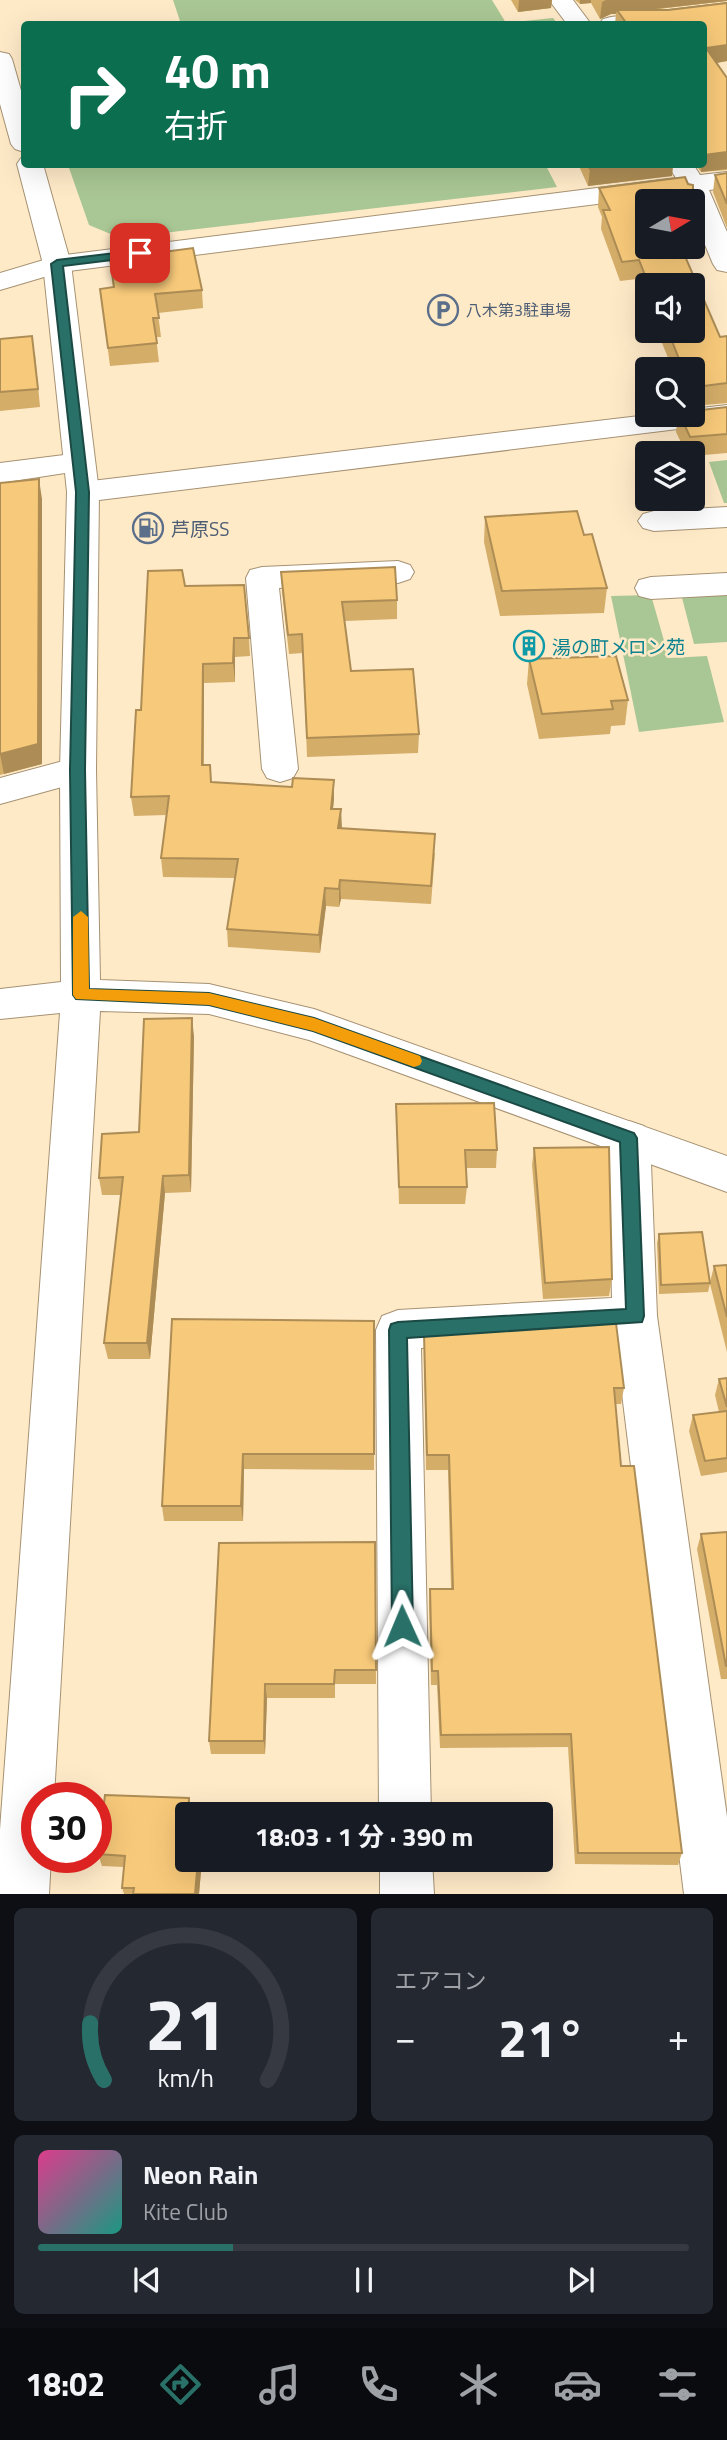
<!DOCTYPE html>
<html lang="ja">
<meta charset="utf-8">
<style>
body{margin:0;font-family:"Titillium Web","Noto Sans JP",sans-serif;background:#242831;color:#f1f3f6;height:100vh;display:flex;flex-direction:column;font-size:26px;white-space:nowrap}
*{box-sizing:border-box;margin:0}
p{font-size:23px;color:#9ea1a6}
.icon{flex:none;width:38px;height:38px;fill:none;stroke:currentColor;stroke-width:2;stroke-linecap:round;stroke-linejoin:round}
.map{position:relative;height:1894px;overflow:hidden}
.panel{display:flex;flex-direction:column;gap:14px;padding:14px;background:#0d0f14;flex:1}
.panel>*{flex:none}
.guide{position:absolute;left:21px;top:21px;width:686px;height:147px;border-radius:7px;box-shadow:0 7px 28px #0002;background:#0b6e4f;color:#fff;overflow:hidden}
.needle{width:46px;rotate:80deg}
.tools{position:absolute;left:635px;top:189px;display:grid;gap:14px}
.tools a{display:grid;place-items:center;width:70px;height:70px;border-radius:7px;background:#171b24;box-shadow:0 7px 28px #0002;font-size:35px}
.speed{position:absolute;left:21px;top:1782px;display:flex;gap:14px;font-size:35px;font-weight:700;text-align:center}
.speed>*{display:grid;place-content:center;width:91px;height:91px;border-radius:50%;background:#171b24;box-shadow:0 7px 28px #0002;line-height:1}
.speed .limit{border:10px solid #d22;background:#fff;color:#111}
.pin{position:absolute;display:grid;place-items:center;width:60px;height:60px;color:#fff;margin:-30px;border-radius:14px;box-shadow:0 4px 10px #0006}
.me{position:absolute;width:77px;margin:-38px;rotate:359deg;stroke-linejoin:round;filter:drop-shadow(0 0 5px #0008)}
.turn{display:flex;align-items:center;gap:24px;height:147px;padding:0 28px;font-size:32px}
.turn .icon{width:91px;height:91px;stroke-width:2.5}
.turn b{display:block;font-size:49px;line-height:60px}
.big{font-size:52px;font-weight:700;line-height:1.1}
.panel .widget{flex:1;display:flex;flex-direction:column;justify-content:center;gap:10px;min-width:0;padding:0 24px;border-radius:10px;background:#242831}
.panel .dial{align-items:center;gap:0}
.dial svg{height:182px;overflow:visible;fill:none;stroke:#363941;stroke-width:7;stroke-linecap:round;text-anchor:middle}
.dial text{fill:#f1f3f6;stroke:none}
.song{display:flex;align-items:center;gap:21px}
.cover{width:84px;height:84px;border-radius:10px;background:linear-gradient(135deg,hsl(330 70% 55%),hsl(170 70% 35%))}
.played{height:7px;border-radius:4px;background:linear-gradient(90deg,#297168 30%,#363941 30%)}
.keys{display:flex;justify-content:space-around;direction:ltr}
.heat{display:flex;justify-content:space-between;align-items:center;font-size:38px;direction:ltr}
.panel .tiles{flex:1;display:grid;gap:14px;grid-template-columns:1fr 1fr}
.widget:last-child{grid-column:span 2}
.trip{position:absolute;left:175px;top:1802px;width:378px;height:70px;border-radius:7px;background:#171b24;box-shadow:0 7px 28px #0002;font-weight:700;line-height:70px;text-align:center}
.menu{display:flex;height:112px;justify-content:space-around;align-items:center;background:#090b0e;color:#9ea1a6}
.menu .icon{width:49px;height:49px}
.menu .selected{color:#297168}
.menu b{font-size:32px;color:#f1f3f6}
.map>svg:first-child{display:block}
.green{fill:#a9c794}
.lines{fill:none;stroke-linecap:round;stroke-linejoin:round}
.minor-casing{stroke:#a69273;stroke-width:2}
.tertiary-casing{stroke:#a69273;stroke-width:2}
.minor{fill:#fff;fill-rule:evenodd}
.tertiary{fill:#fff;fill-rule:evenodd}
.wall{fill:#d4ad69}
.shaded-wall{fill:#ad8d55}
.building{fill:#f7c97a;stroke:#ad8d55;stroke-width:2}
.route{fill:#297168;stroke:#1b4944;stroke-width:2}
.slow{fill:#f59e0b}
.labels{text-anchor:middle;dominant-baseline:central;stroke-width:5;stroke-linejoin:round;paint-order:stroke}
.far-service-label{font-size:16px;fill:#4e5e75;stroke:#ffeac8;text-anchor:start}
.service-label{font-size:19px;fill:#4e5e75;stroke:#ffeac8;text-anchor:start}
.culture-label{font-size:19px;fill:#0d838f;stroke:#ffeac8;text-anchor:start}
</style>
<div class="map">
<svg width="727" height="1894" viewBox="0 0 727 1894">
<rect width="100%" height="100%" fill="#ffeac8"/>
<path class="green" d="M173,0H492L506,23L553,18L558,24H181Z
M545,164L557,187L120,238L89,225L68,165Z
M727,460V503H724L709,462Z
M727,591V642L694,644L681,594Z
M651,595L669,658L707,656L724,722L639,732L611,596Z"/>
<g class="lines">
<g class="minor-casing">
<path id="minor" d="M549,0H573L591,24H567Z
M727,3V17L666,24H599L603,19L611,17Z
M667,164H693L700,175L727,172V188L709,190L727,232V272L717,270L713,264L693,216V201H687L684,193L61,272L0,290V273L57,256L676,178Z
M727,405V423L83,502L72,499L67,492L72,485L83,482L648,415H693V409Z
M80,453L91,455L95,462L91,469L0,483V463Z
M727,507V527L654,531L643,528L638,521L643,514L654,511Z
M398,561L410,565L414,572L410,579L398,583L279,588L298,769L293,778L280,782L267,778L262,769L246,578L250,570L262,567Z
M727,573V595L651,599L639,596L635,588L639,580L651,577Z
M78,757L91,761L96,770L91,779L0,804V778Z
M629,1121L644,1126L650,1138L657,1316L727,1817V1894H684L615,1337L421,1348L431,1815H379L376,1330L382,1316L398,1310L612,1298L608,1138L614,1126Z
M380,1860H432L434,1894H380Z"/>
</g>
<g class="tertiary-casing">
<path id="tertiary" d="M0,52L9,54L12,59L24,101V152L15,149L11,144L0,104Z
M21,158H24V164H43L71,264L99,492L96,770L100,980L209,984L314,1009L727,1156V1192L309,1040L209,1014L100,1011L54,1797H37V1857H51L49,1894H0V1830L60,1013L0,1019V989L61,982L60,770L67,492L43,264L17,164Z"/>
</g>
<use href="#minor" class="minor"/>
<use href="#tertiary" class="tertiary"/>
</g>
<path class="wall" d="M511,0H552L551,8L518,12Z
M575,0H727V1L651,10H668L727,3V61L717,63L727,78V170L701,172L695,164H704V24H615L616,14H611L600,19L591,3L580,4Z
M578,164H673L672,176L588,186Z
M727,173V228L713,192L715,175Z
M685,177L688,184L693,185V198L702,219L699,238L693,239V201H648V247H681L720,337L727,336V403L693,406V369H657L658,367L671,365L657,331H693V285H648V306L637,279L620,281L601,229L602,217L598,207L599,188Z
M110,259L202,290L203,308L158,313L161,337H156L159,362L110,366L100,289L113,287Z
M0,339L35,354L40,407L0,411Z
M727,407V453L693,456V453H686L676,432L678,415H693Z
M0,483L42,499V764L0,775Z
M485,517L584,535L607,588L604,613L500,616L484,542Z
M281,572L397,600V619L345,621L351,671L419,734L418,753L307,757L303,653L289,654L282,591Z
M185,586L249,638L250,656L235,657V682L204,683V765L212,782L334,799L333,809L342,829L435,853L431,904L341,899L339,907L326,906L320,953L228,947L227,929L235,878L163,877L161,858L166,815L134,816L131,797L141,710Z
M529,659L628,700L625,725L611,726L610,734L539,739L527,684Z
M194,1036L191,1192L165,1193L150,1359H108L104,1343L121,1195H102L99,1178L139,1132Z
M396,1104L497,1150L496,1168H466L467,1187L465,1204H399Z
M534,1148L612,1279L609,1296L543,1299L532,1165Z
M659,1234L710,1282L714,1266L727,1265V1352L710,1284L708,1292L659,1294L657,1243Z
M374,1321V1470L244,1469L243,1521H164L162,1506Z
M424,1334L624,1388L621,1404H615L621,1466L682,1853L678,1865L575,1864L568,1747L440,1748L437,1685H431L429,1603L430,1589H451L448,1470H426L424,1350Z
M727,1378V1472L701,1476L689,1431L693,1415L719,1412L715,1395L719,1379Z
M727,1532V1679H721L697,1549L701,1534Z
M375,1542L376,1684H335V1698H267L265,1754H211L209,1741Z
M192,1810L187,1860H202L199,1894H124L122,1888L124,1867L102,1866L98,1854Z"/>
<path class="shaded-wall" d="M519,0H552L551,8L518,12Z
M580,0H591V3L580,4Z
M606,0H727V1L619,13L617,10L616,14H611L600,19L602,2Z
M727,45V61L704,65L706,48Z
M727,152V169L701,172L702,164H704V155Z
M626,164H673L672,176L588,186L590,169Z
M39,479L42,499V764L4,774L0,754Z
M234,638L235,657V682L233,663Z
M203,664L204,683L203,784L202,765Z
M334,780V799L331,827V809Z
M341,809L342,828L339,847L338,828Z
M340,880L341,899L339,907V889Z
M325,888L326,906L320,953L319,935Z
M192,1018L194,1036L191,1192L189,1175Z
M163,1176L165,1193L150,1359L147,1343Z
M243,1454L244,1469L243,1521L241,1506Z
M265,1684L267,1698L265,1754L264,1741Z
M189,1798L192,1810L191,1815H188Z
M198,1860H202L199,1894H195Z"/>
<path class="building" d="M727,3V45L706,48L727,78V152L704,155V24H627L617,10H668Z
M587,164H626L590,169Z
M727,173V204L715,175Z
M685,177L688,184L693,185V198L702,219L693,220V201H648V247H681L720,337L727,336V383L696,387L693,393V369H659L658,367L681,364L668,331H693V285H649L639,260L622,262L603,210H610L599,188Z
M193,248L202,290L155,294L159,318H153L157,343L108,348L100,289L114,287L110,259Z
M32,336L38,389L0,392V339Z
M727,407V434L690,437L680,415H693V411Z
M39,479L38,744L0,754V483Z
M577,511L584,535L592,534L607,588L502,591L485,517Z
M395,567L397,600L342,602L351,671L413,669L419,734L307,738L302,634L288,635L281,572Z
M182,570L185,586L244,585L249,638H234L233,663L203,664L202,765H210L211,782L292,787L293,778L334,780L331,809H341L338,828L435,834L431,886L340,880L339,889L325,888L319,935L227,929L238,859L161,858L169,796L131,797L136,710H141L148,571Z
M616,656L628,700L611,701L613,709L542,714L529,659Z
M192,1018L189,1175L163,1176L147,1343H104L123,1177L99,1178L102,1134L139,1132L144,1019Z
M494,1103L497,1150H465L467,1187H399L396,1104Z
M609,1147L612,1279L545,1283L534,1148Z
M702,1232L710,1283L661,1285L659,1234Z
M727,1265V1317L714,1266Z
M172,1319L374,1321V1454H243L241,1506H162Z
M616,1323L624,1388H614L621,1466H634L682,1853H578L571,1734L441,1735L438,1671H432L430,1589H453L449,1455H427L424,1334Z
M727,1378V1407L719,1379Z
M727,1411V1458L705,1461L693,1415Z
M727,1532V1666H726L701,1534Z
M375,1542L376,1670H335L334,1684H265L264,1741H209L219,1543Z
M105,1795L189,1798L186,1842H187V1860H198L195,1894H133L134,1888H122L125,1856L98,1854Z"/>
<path class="route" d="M140,250L144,251V256L63,266L89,492L85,770L89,989L209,993L314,1018L634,1133L637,1138L644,1316L642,1322L407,1338L413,1626L410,1633L402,1636L395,1633L392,1626L389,1330L391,1324L398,1322L626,1309L620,1142L313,1031L209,1005L76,999L73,995L70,770L76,492L51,264L57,260Z"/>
<path class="slow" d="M81,911L88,917L89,989L209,993L314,1018L420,1056L422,1061L420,1065L414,1067L313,1031L209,1005L76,999L73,995V917Z"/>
<defs>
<g id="parking-ring" transform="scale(1.575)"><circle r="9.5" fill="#ffeac8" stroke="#5c6f8a" stroke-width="1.5"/><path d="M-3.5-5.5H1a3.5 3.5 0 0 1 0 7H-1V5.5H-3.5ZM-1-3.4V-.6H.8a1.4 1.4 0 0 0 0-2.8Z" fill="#5c6f8a"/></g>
<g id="fuel-ring" transform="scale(1.575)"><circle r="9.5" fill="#ffeac8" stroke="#5c6f8a" stroke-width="1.5"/><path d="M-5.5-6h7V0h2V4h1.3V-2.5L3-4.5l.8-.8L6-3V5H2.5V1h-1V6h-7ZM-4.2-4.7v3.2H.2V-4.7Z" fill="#5c6f8a"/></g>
<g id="building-ring" transform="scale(1.575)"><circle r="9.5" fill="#ffeac8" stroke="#0f9aa8" stroke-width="1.5"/><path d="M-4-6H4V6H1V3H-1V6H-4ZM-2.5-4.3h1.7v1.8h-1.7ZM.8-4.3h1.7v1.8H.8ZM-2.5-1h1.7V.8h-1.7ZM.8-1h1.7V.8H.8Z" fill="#0f9aa8"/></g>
</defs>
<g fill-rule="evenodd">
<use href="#parking-ring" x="443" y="310"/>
<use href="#fuel-ring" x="148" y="528"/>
<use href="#building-ring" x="529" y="646"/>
</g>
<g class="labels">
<g class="far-service-label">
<text x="466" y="310">八木第3駐車場</text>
</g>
<g class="service-label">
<text x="171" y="528">芦原SS</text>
</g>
<g class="culture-label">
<text x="552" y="646">湯の町メロン苑</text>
</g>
</g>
</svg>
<div class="tools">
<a><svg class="needle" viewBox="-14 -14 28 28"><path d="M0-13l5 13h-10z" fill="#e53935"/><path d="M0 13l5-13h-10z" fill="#9ea1a6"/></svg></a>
<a><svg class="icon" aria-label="sound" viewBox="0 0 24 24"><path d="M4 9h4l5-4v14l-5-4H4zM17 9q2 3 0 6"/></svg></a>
<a><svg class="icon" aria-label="search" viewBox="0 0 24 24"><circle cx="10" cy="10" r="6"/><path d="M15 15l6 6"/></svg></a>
<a><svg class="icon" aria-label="layers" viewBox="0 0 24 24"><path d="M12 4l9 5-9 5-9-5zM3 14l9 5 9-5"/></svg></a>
</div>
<div class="speed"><div class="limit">30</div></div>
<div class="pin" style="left:140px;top:253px;background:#d93025"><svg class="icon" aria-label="arrive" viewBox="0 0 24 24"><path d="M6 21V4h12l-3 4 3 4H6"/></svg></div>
<svg class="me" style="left:402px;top:1626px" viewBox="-20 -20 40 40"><path d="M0-17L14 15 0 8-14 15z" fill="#297168" stroke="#fff" stroke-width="4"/></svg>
<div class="trip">18:03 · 1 分 · 390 m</div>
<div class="guide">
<div class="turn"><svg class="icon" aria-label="right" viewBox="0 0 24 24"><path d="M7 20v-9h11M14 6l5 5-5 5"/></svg><div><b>40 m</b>右折</div></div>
</div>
</div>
<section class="panel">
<div class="tiles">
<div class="widget dial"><svg viewBox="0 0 100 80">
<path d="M14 69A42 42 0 1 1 86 69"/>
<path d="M14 69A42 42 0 0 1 8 44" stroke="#297168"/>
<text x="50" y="56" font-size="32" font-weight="700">21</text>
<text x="50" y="72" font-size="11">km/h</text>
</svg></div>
<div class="widget"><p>エアコン</p>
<div class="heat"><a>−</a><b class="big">21°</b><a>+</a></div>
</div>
<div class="widget">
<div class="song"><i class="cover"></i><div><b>Neon Rain</b><p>Kite Club</p></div></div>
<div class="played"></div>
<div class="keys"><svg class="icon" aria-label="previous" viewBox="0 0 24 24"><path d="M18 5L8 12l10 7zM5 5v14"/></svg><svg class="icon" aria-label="pause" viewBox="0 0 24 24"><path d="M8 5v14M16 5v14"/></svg><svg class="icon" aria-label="next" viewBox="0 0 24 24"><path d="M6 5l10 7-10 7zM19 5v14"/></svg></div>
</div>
</div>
</section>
<nav class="menu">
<b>18:02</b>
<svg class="icon selected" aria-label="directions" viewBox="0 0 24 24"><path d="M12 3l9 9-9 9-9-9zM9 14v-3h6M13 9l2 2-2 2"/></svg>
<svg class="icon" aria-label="music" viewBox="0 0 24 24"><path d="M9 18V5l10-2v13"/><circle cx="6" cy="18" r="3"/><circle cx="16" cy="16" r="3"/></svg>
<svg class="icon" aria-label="phone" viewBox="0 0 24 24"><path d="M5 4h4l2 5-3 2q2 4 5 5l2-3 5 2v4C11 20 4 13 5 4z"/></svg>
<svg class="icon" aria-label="climate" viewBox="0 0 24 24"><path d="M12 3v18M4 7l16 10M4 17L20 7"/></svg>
<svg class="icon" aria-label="car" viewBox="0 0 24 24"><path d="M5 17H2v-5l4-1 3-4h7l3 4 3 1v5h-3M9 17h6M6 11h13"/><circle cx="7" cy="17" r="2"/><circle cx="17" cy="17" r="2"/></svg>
<svg class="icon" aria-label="filters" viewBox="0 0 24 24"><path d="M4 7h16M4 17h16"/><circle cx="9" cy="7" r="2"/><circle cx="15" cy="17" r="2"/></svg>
</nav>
